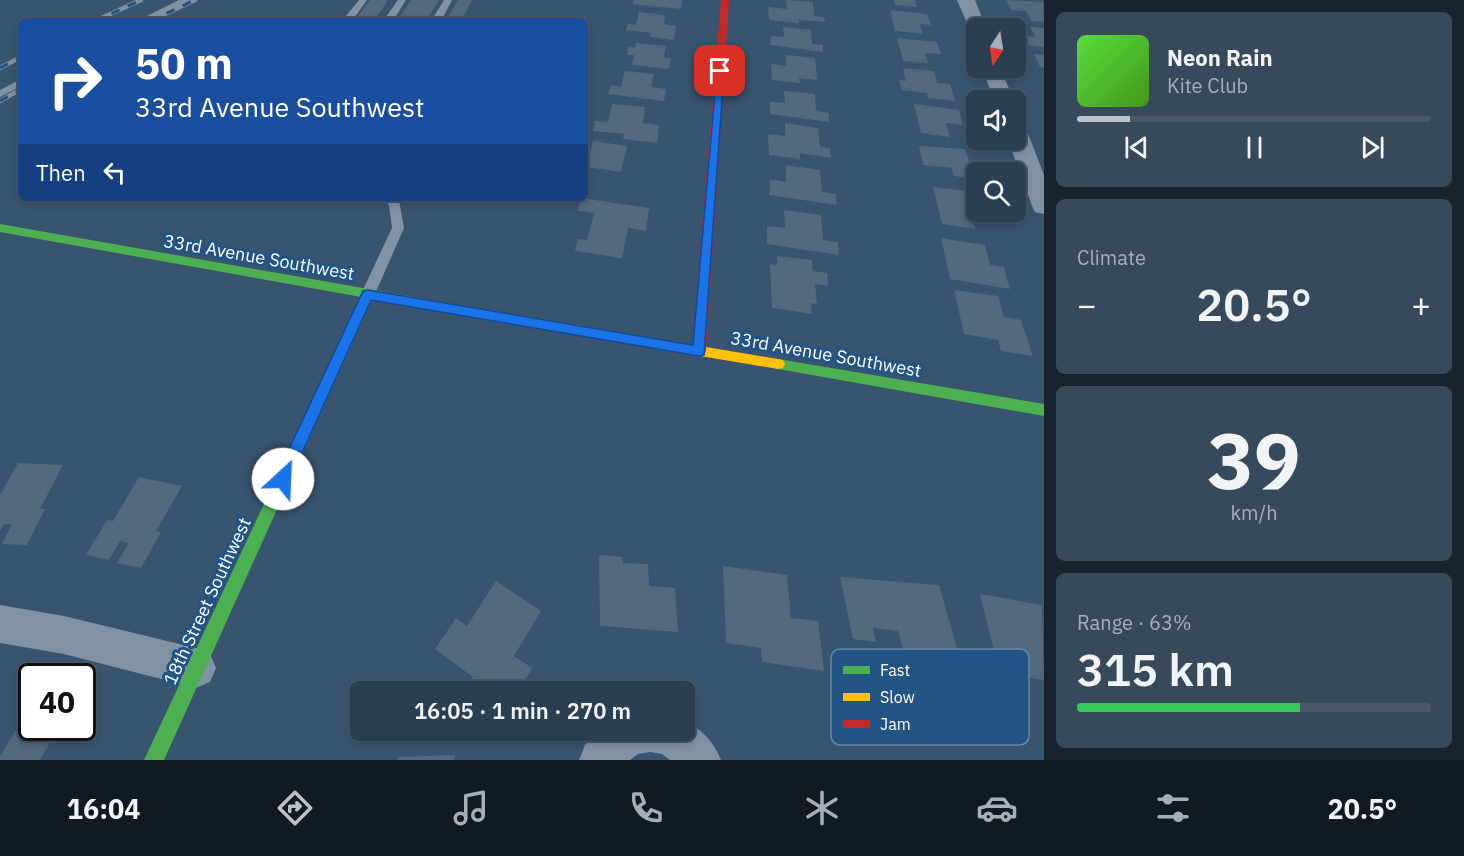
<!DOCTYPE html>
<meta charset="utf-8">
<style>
body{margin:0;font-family:"IBM Plex Sans",sans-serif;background:#374a5c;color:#f1f3f6;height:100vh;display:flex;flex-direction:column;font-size:22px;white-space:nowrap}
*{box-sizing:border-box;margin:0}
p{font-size:20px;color:#a6afb8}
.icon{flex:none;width:33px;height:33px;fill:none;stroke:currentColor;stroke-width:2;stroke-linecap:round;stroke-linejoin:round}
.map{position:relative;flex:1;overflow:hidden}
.side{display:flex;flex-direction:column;gap:12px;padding:12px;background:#18232d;width:420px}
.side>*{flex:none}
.top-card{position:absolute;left:18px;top:18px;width:570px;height:183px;border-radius:9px;box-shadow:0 3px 9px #0003,0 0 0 2px #475869;background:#1a4fa0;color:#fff;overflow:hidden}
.needle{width:39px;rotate:192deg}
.controls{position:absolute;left:966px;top:18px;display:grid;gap:12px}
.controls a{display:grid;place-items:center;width:60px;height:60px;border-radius:9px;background:#2b3f52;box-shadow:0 3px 9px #0003,0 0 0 2px #475869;font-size:30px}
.speed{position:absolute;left:18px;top:663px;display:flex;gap:12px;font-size:30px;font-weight:700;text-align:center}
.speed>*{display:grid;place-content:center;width:78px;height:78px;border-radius:50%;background:#2b3f52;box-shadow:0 3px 9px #0003,0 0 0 2px #475869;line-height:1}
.speed .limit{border:3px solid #111;border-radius:9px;background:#fff;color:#111}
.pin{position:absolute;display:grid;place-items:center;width:51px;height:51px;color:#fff;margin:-26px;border-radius:12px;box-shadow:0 3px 9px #0006}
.me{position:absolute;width:66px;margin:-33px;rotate:25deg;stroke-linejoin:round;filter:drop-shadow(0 0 4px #0008)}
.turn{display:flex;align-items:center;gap:21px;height:126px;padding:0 18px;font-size:27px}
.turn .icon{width:78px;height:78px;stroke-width:2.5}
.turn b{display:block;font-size:42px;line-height:51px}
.then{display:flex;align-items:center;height:57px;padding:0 18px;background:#0003;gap:12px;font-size:22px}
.big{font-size:45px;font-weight:600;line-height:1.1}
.side .widget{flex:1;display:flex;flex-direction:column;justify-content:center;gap:9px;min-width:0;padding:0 21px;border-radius:9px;background:#374a5c}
.side .dial{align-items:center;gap:0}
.dial b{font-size:78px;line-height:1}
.song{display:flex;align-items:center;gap:18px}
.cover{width:72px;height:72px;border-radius:9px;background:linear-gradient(135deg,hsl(110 70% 55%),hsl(100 70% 35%))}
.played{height:6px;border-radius:3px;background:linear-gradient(90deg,#bac3cc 15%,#475869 15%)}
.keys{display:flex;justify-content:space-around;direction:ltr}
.heat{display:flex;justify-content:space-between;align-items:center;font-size:33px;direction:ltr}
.charge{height:9px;border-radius:4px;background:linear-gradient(90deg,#34c759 63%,#475869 0)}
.trip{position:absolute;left:350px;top:681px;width:345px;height:60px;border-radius:9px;background:#2b3f52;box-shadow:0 3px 9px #0003,0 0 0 2px #475869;font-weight:600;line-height:60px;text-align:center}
.menu{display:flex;height:96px;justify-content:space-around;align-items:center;background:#111921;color:#a6afb8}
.menu .icon{width:42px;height:42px}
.menu .current{color:#bac3cc}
.menu b{font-size:27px;color:#f1f3f6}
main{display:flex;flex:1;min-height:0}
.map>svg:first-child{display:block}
.building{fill:#53697d}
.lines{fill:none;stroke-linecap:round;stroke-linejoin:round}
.lane{fill:#8092a4;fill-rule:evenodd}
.street{fill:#8092a4;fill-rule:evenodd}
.fast{fill:#4caf50;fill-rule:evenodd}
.slow{fill:#ffc107;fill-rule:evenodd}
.jam{fill:#c62828;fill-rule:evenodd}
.rail-casing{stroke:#8091a3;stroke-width:4.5}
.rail{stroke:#235584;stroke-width:3;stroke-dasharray:9;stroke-linecap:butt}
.route{fill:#1a73e8;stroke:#114b97;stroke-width:1.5}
.labels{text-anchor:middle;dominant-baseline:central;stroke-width:6;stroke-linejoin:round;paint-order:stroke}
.street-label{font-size:18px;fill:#fff;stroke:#235584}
.key{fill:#235584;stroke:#6588a9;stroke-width:1.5}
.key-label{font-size:16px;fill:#fff}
</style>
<main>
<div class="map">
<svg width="1044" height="760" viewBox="0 0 1044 760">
<rect width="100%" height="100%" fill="#39546e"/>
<path class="building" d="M370,0H388L374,21H354Z
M411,0H439L426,21H397Z
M458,0H472L461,21H446Z
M634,0H682L681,9L632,4Z
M786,0L813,2L814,16L824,17L825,22L799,20V23L769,20L768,7L787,9Z
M894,0H915L917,7L895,5Z
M1006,0L1043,2L1044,22L1031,21L1026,11L1011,10Z
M890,10L927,14L931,25L920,24L923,34L895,31Z
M639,12L665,15L664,24L676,26L674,40L650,37L651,33L626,30L628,24L636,25Z
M783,27L811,30L812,44L823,45V52L770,45L771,36L784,37Z
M1030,27L1044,28V47L1029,46L1024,36L1036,37Z
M897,38L937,42L941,54L925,53L928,63L903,61Z
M636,43L666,46L664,58H671L669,69L632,65L634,55H627L628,47L635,48Z
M1034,54L1044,55V68L1040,67Z
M785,55L815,58L817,80L799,78L800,83L772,80L771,64L786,66Z
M903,68L934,71L937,83L950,84L955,101L928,98L927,93L902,90L899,80L906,81Z
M625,71L654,74L651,87L666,89L664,101L608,94L611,85L621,87Z
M784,91L815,94L816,111L829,113V122L770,114V102L785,103Z
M612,104L645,107L643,123L659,125L657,143L623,139L624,134L593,131L595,121L608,122Z
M914,104L959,110L963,125L946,123L950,137L921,133Z
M785,123L818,128L820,147L830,148L831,158L800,153V159L769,155L768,134L785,136Z
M593,141L627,146L621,172L586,167Z
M919,146L965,149L969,161L974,162L978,172L976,179L954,176L952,168L923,165Z
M786,165L820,170L822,192L836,194L837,205L769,195L770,179L786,182Z
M933,187L976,192V212L970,211L975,229L942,224Z
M581,198L649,208L646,231L628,228L622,258L575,251L578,239L587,240L594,213L578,211Z
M784,210L821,215L823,240L838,242L839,255L767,244V226L785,228Z
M941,238L985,245L990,265L1004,267L1010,289L950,279Z
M777,256L812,260L813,271L827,273L828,286L815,284L817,304L811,303L812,314L772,308L770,264L777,265Z
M954,290L998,296L1004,317L1021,320L1033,356L1001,351L998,340L964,334Z
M18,463L63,465L40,509H45L27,545L2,544L12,524H4L0,530V495Z
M139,477L182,486L156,531L161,532L141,568L117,563L129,543L120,541L109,560L86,555L107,520L113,521Z
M599,555L622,557L623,563L648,564L649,586L675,588L678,632L600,626Z
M723,566L787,575L791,618L818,621L824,671L762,662L761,648L726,643Z
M840,577L939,585L962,666L906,661L898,631L873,628L876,642L853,639Z
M496,581L541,611L514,656L532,668L518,692H464L473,677L435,649L456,618L467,626Z
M980,594L1042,605L1044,680L1024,677L1018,655L994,651Z
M15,731L51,741L40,760H0V756Z
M455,755L454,760H398V757Z"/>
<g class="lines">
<path class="lane" d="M179,0H190L149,21H137Z
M359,0H367L352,21H342Z
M398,0H406L393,21H383Z
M444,0H452L441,21H431Z
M21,79V86L0,97V90Z
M382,198L399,200L404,228L375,294L368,299L361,294L392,228L389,205Z"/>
<path class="street" d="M957,0H975L986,28H976V33L971,32Z
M982,68H1000L1014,100H994Z
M1016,124L1024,126L1027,131L1044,175V214L1035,212L1032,206L1008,140H1016Z
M0,605L64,616L196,648L210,654L216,668L210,682L196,688L64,654L0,643Z
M684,721C702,729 714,742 721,760H670L662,754L650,752L638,754L630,760H579L585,745L600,730H684Z"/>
<path class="fast" d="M0,224L493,311L499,316L493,321L372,299L164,760H144L361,297L0,232Z
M778,359L1044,404V416L778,369L773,368L771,364L773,360Z"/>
<path class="slow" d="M493,311L778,359L783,360L785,364L783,368L778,369L493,321L487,316Z"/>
<path class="jam" d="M721,0H729L706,351L704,355H694L692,351Z"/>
<g class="rail-casing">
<path id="rail" d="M95,21L141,0
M150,21L195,0
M0,68L21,57
M0,101L21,89"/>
</g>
<use href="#rail" class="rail"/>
</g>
<path class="route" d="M717,69L724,71L704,355L699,356L371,300L288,484L283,486L277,484L275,479L363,291L368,290L693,345Z"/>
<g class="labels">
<g class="street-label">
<text transform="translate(259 257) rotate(10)">33rd Avenue Southwest</text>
<text transform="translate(826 354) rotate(10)">33rd Avenue Southwest</text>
<text transform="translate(207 601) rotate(-65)">18th Street Southwest</text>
</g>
</g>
<rect x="831" y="649" width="198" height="96" rx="9" class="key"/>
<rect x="843" y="666" width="27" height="8" fill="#4caf50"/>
<rect x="843" y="693" width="27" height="8" fill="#ffc107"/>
<rect x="843" y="720" width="27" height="8" fill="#c62828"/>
<g class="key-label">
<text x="880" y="676">Fast</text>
<text x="880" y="703">Slow</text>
<text x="880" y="730">Jam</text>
</g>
</svg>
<div class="controls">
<a><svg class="needle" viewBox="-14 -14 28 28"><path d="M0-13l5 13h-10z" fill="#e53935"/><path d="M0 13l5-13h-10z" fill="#a6afb8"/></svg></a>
<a><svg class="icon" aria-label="sound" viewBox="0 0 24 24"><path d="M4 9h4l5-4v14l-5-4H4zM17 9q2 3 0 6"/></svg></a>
<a><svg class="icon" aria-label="search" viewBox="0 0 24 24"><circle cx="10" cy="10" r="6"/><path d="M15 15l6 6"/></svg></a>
</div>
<div class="speed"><div class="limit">40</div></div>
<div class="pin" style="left:720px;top:71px;background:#d93025"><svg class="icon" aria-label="arrive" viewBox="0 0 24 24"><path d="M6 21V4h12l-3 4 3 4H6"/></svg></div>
<svg class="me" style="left:283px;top:479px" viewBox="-20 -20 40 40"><circle r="19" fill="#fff"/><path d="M0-13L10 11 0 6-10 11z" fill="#1a73e8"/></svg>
<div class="trip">16:05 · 1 min · 270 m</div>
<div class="top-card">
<div class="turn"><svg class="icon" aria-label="right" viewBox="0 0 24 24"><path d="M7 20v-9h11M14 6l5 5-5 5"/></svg><div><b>50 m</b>33rd Avenue Southwest</div></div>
<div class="then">Then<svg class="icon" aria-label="left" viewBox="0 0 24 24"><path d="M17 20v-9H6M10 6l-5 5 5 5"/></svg></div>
</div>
</div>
<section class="side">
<div class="widget">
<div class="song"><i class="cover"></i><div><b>Neon Rain</b><p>Kite Club</p></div></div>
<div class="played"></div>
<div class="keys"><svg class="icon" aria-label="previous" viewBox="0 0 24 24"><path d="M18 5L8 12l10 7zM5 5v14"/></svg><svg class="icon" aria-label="pause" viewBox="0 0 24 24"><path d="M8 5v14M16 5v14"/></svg><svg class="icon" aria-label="next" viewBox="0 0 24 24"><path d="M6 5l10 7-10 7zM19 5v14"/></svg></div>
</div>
<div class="widget"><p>Climate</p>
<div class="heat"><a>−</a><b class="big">20.5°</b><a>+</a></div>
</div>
<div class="widget dial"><b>39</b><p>km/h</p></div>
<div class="widget"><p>Range · 63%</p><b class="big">315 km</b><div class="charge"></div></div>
</section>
</main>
<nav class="menu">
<b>16:04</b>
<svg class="icon current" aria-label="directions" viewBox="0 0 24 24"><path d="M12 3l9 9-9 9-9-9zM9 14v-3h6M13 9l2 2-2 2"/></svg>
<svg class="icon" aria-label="music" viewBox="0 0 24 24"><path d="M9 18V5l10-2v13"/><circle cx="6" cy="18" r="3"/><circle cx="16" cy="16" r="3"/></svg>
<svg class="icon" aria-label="phone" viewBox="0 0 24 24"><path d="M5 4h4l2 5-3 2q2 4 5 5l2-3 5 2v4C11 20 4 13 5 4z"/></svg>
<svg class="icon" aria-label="climate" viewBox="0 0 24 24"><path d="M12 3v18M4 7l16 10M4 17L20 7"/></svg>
<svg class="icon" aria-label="car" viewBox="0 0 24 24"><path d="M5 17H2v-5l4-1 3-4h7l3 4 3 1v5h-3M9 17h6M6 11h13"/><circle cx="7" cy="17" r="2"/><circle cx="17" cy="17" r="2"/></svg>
<svg class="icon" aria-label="filters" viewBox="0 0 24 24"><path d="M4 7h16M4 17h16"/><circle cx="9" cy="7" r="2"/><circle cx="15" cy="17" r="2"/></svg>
<b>20.5°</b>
</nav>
